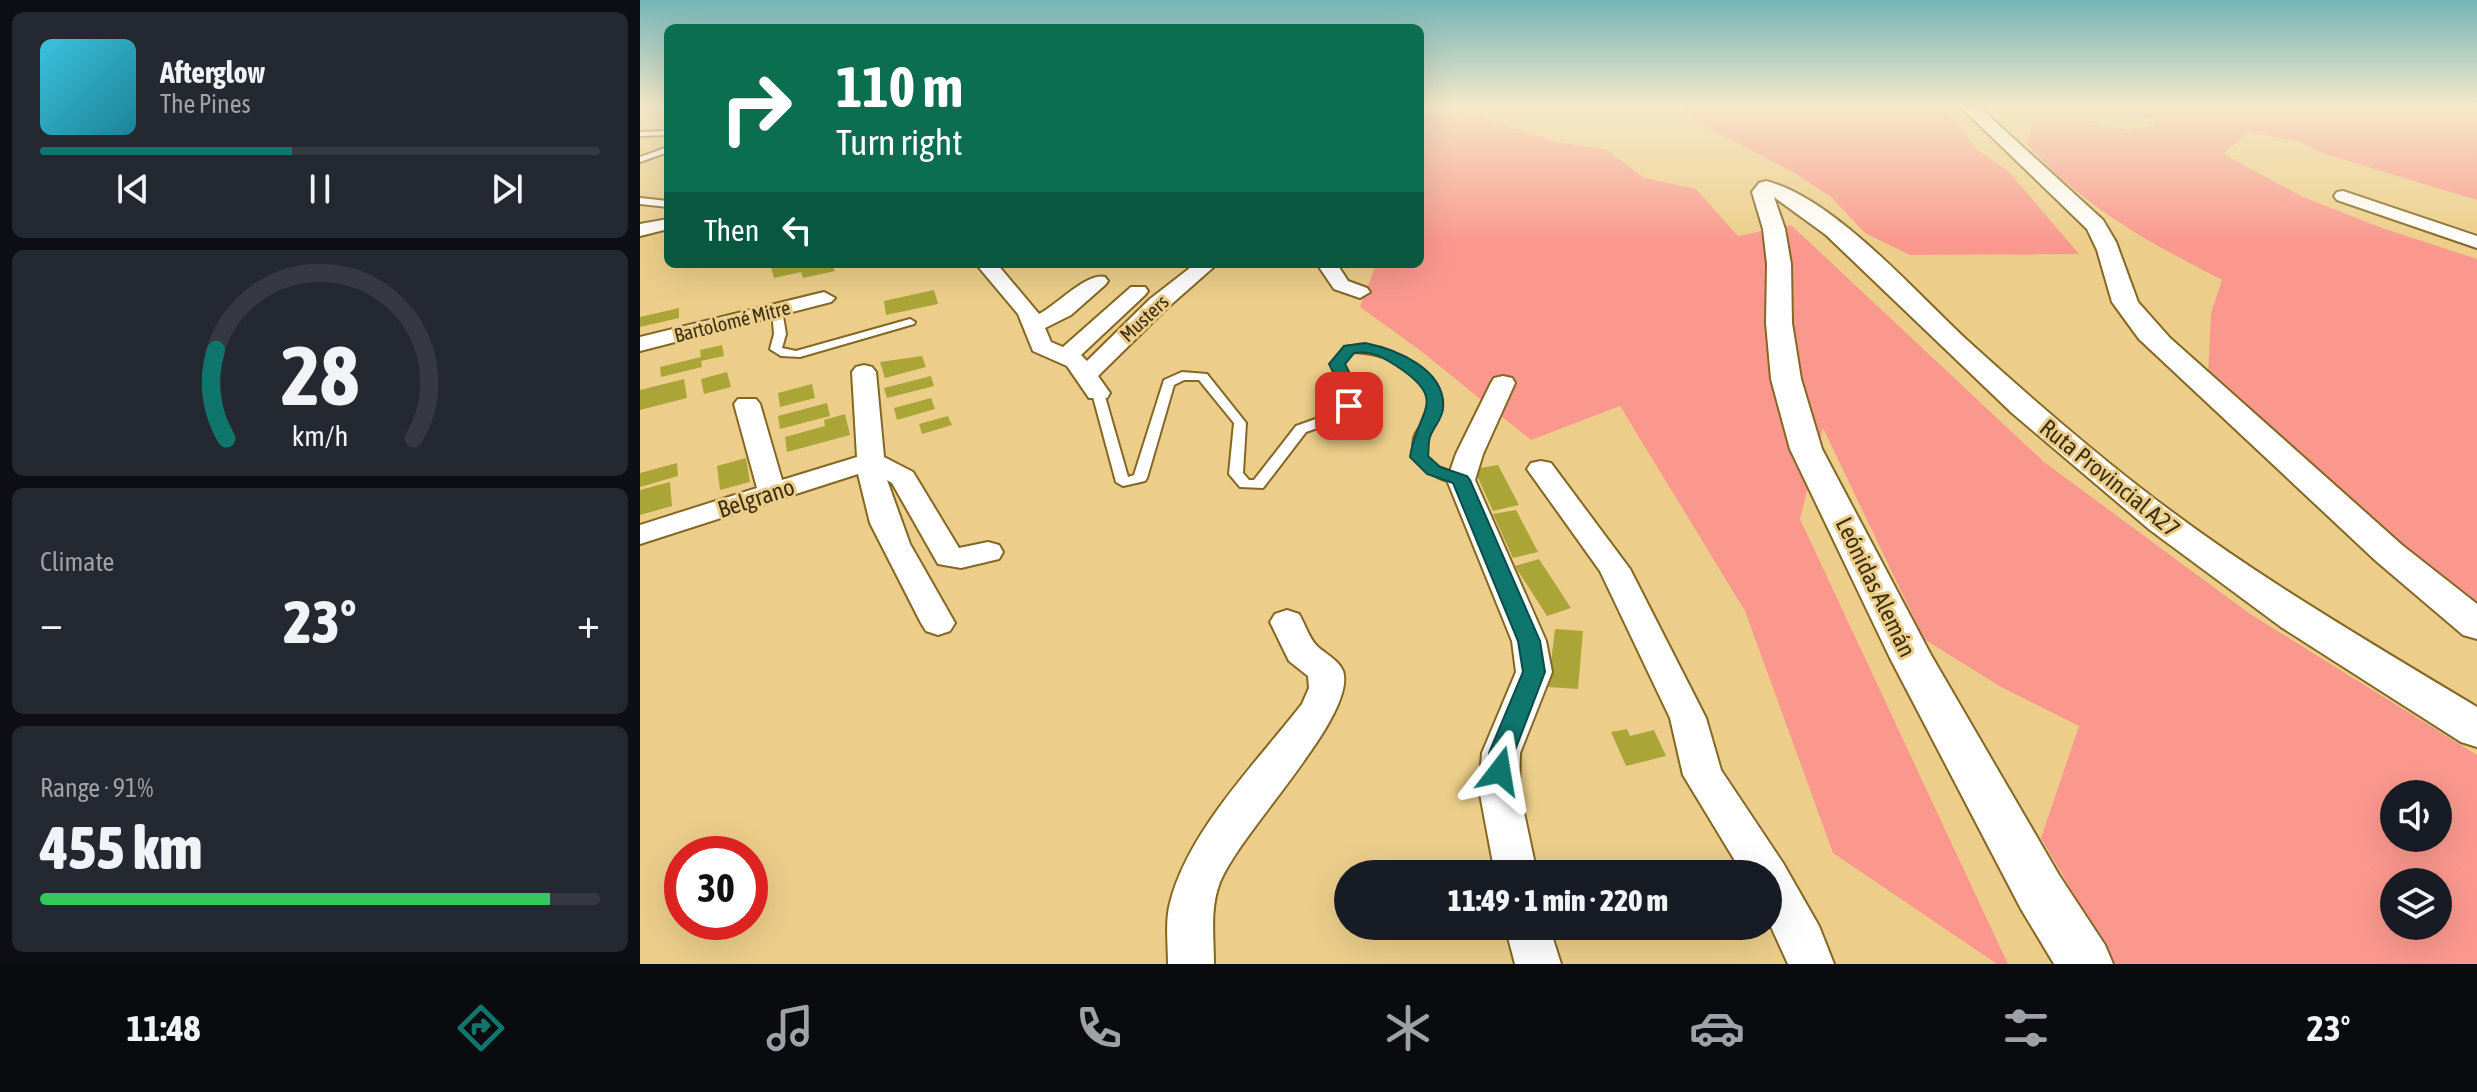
<!DOCTYPE html>
<meta charset="utf-8">
<style>
body{margin:0;font-family:"Asap Condensed",sans-serif;background:#242831;color:#f1f3f6;height:100vh;display:flex;flex-direction:column;font-size:30px;white-space:nowrap}
*{box-sizing:border-box;margin:0}
p{font-size:26px;color:#9ea1a6}
.icon{flex:none;width:44px;height:44px;fill:none;stroke:currentColor;stroke-width:2;stroke-linecap:round;stroke-linejoin:round}
.map{position:relative;flex:1;overflow:hidden}
.details{display:flex;flex-direction:column;gap:12px;padding:12px;background:#0d0f14;width:640px}
.details>*{flex:none}
.hud{position:absolute;left:24px;top:24px;width:760px;height:244px;border-radius:12px;box-shadow:0 8px 32px #0002;background:#0b6e4f;color:#fff;overflow:hidden}
.tools{position:absolute;left:1740px;top:780px;display:grid;gap:16px}
.tools a{display:grid;place-items:center;width:72px;height:72px;border-radius:50%;background:#171b24;box-shadow:0 8px 32px #0002;font-size:40px}
.speed{position:absolute;left:24px;top:836px;display:flex;gap:16px;font-size:40px;font-weight:700;text-align:center}
.speed>*{display:grid;place-content:center;width:104px;height:104px;border-radius:50%;background:#171b24;box-shadow:0 8px 32px #0002;line-height:1}
.speed .limit{border:12px solid #d22;background:#fff;color:#111}
.pin{position:absolute;display:grid;place-items:center;width:68px;height:68px;color:#fff;margin:-34px;border-radius:16px;box-shadow:0 4px 12px #0006}
.me{position:absolute;width:88px;margin:-44px;rotate:14deg;stroke-linejoin:round;filter:drop-shadow(0 0 6px #0008)}
.turn{display:flex;align-items:center;gap:28px;height:168px;padding:0 40px;font-size:36px}
.turn .icon{width:104px;height:104px;stroke-width:2.5}
.turn b{display:block;font-size:56px;line-height:68px}
.then{display:flex;align-items:center;height:76px;padding:0 40px;background:#0003;gap:16px;font-size:30px}
.big{font-size:60px;font-weight:800;line-height:1.1}
.details .card{flex:1;display:flex;flex-direction:column;justify-content:center;gap:12px;min-width:0;padding:0 28px;border-radius:12px;background:#242831}
.details .dial{align-items:center;gap:0}
.dial svg{height:208px;overflow:visible;fill:none;stroke:#363941;stroke-width:7;stroke-linecap:round;text-anchor:middle}
.dial text{fill:#f1f3f6;stroke:none}
.song{display:flex;align-items:center;gap:24px}
.cover{width:96px;height:96px;border-radius:12px;background:linear-gradient(135deg,hsl(190 70% 55%),hsl(190 70% 35%))}
.played{height:8px;border-radius:4px;background:linear-gradient(90deg,#0f766e 45%,#363941 45%)}
.keys{display:flex;justify-content:space-around;direction:ltr}
.heat{display:flex;justify-content:space-between;align-items:center;font-size:44px;direction:ltr}
.charge{height:12px;border-radius:6px;background:linear-gradient(90deg,#34c759 91%,#363941 0)}
.trip{position:absolute;left:694px;top:860px;width:448px;height:80px;border-radius:40px;background:#171b24;box-shadow:0 8px 32px #0002;font-weight:800;line-height:80px;text-align:center}
.menu{display:flex;height:128px;justify-content:space-around;align-items:center;background:#090b0e;color:#9ea1a6}
.menu .icon{width:56px;height:56px}
.menu .active{color:#0f766e}
.menu b{font-size:36px;color:#f1f3f6}
main{display:flex;flex:1;min-height:0}
.map>svg:first-child{display:block}
.green{fill:#fa988e;fill-rule:evenodd}
.building{fill:#aaa536}
.lines{fill:none;stroke-linecap:round;stroke-linejoin:round}
.service-casing{stroke:#836723;stroke-width:4}
.minor-casing{stroke:#836723;stroke-width:4}
.tertiary-casing{stroke:#836723;stroke-width:4}
.service{fill:#fff;fill-rule:evenodd}
.minor{fill:#fff;fill-rule:evenodd}
.tertiary{fill:#fff;fill-rule:evenodd}
.route{fill:#0f766e;stroke:#0a4d48;stroke-width:2}
.labels{text-anchor:middle;dominant-baseline:central;stroke-width:6;stroke-linejoin:round;paint-order:stroke}
.far-street-label{font-size:20px;fill:#3c3014;stroke:#ecce8a}
.street-label{font-size:24px;fill:#3c3014;stroke:#ecce8a}
</style>
<main>
<section class="details">
<div class="card">
<div class="song"><i class="cover"></i><div><b>Afterglow</b><p>The Pines</p></div></div>
<div class="played"></div>
<div class="keys"><svg class="icon" aria-label="previous" viewBox="0 0 24 24"><path d="M18 5L8 12l10 7zM5 5v14"/></svg><svg class="icon" aria-label="pause" viewBox="0 0 24 24"><path d="M8 5v14M16 5v14"/></svg><svg class="icon" aria-label="next" viewBox="0 0 24 24"><path d="M6 5l10 7-10 7zM19 5v14"/></svg></div>
</div>
<div class="card dial"><svg viewBox="0 0 100 80">
<path d="M14 69A42 42 0 1 1 86 69"/>
<path d="M14 69A42 42 0 0 1 10 35" stroke="#0f766e"/>
<text x="50" y="56" font-size="32" font-weight="700">28</text>
<text x="50" y="72" font-size="11">km/h</text>
</svg></div>
<div class="card"><p>Climate</p>
<div class="heat"><a>−</a><b class="big">23°</b><a>+</a></div>
</div>
<div class="card"><p>Range · 91%</p><b class="big">455 km</b><div class="charge"></div></div>
</section>
<div class="map">
<svg width="1837" height="964" viewBox="0 0 1837 964">
<rect width="100%" height="100%" fill="#ecce8a"/>
<path class="green" d="M780,107H809L913,141L967,150L1004,178L1056,189L1098,236L1151,225L1404,462L1610,614L1837,755V964H1474L1401,838L1439,726L1361,687L1284,639L1183,428L1160,519L1368,964H1357L1193,853L1105,611L980,406L891,440L781,351L720,307L736,264H780ZM1754,794H1798V838H1754ZM1754,882H1798V926H1754Z
M1038,107H1304L1336,149L1369,172L1439,254L1270,255L1225,233L1191,197L1153,172L1069,129Z
M1488,107H1837V200L1682,153L1660,142L1609,132L1583,154L1663,197L1742,228L1837,259V612L1568,376L1571,313L1582,280C1508,242 1443,207 1387,144L1393,122H1431L1490,130L1516,124Z"/>
<path class="building" d="M147,264H192L195,271L163,278L161,272L134,278L131,267Z
M294,290L298,304L246,315L244,301Z
M39,308V318L0,327V317Z
M82,345L84,356L61,361L62,367L21,377L20,367L61,357L60,350Z
M282,356L286,367L245,378L240,362Z
M87,372L91,387L64,394L61,379Z
M291,376L294,386L247,398L244,388Z
M44,379L47,398L0,410V390Z
M172,384L175,398L140,407L138,393Z
M291,398L295,409L257,420L254,408Z
M187,403L190,416L140,429L138,416Z
M205,414L210,435L147,452L145,437L185,426L184,420Z
M308,416L312,425L282,434L279,424Z
M106,458L110,482L80,490L77,466Z
M37,463L38,476L0,487V473Z
M858,465L879,505L853,511L834,469Z
M30,482L32,506L0,515V490Z
M876,510L898,552L873,558L853,514Z
M899,559L931,608L907,616L875,566Z
M915,629L943,631L938,689L908,687Z
M987,729L990,736L1014,730L1026,756L986,766L971,732Z"/>
<g class="lines">
<g class="service-casing">
<path id="service" d="M28,131V135L0,136V132Z
M28,147V152L0,162V157Z
M0,198L28,201V207L0,204Z
M137,307L142,310L146,334L142,348L156,351L270,319L275,322L274,324L160,357L141,356L130,349L134,334L132,310Z
M722,345C754,350 806,368 801,410C800,420 791,428 788,437C786,443 786,450 786,456L798,467L826,477L828,480L826,483C806,485 785,472 772,457C773,451 773,444 774,438C777,428 787,421 789,410C795,371 743,352 712,352L703,364L717,392L713,409L697,421L666,432L623,488L600,487L589,474L594,423L559,380H544L534,385L507,478L505,481L483,486L476,482L452,393L454,390H462L464,393L488,477L494,475L524,380L542,372L567,374L606,423L603,473L609,480H614L656,426L687,415L703,404L705,392L691,364L705,347Z"/>
</g>
<g class="minor-casing">
<path id="minor" d="M1703,191L1837,236V248L1697,200L1694,196L1697,192Z
M28,219V229L0,236V224Z
M336,264H357L399,314C417,305 447,272 465,277L468,281L465,285L431,315L405,328L411,342L423,347L491,287H505L508,291L505,295L441,355L447,361L510,299L555,264H577L526,309L458,376L470,393L467,398H449L427,366L393,351L378,314Z
M677,264H697L708,281L727,288L730,292L720,298L694,289Z
M184,292L195,298L191,302L0,351V337Z
M224,365L232,367L236,372L244,457L273,472L319,548L348,542L359,545L363,552L359,559L321,568L298,564L252,483L247,480L270,544L315,623L310,631L298,635L286,631L281,623L230,523L218,474L0,544V525L117,488L94,404L98,399H116L120,404L142,480L217,457L212,372L216,367Z
M863,376L872,378L875,383L843,454L835,480L906,641L912,672L880,753L879,789L897,874H855L839,789L842,753L876,672L872,641L807,480L816,454L851,383L854,378Z
M901,461L911,463L990,569L1066,718L1081,770L1143,863L1179,926L1194,964H1148L1128,920V874H1103L1043,775L1030,718L960,571L887,469L891,463Z
M647,610L659,614C665,624 669,638 677,646C685,654 698,659 703,671C718,716 597,834 579,885C570,910 574,937 574,964H528C528,945 525,921 530,903C548,831 617,762 662,704L669,688L668,676L649,661L630,622L635,614Z
M865,926H909L921,964H875Z"/>
</g>
<g class="tertiary-casing">
<path id="tertiary" d="M1321,107H1339L1463,220L1476,242L1498,302L1530,338L1762,545L1837,604V639L1823,635L1736,561L1499,339L1472,302L1457,250L1447,229Z
M1126,181C1194,198 1276,293 1328,341C1383,391 1439,440 1498,486C1605,570 1721,637 1837,707V747L1821,742L1641,627L1510,530L1372,413L1186,235L1134,197L1145,229L1151,264L1152,323L1161,379L1182,449L1291,655L1419,875L1465,945L1473,964H1414L1381,909L1250,658L1150,449L1131,379L1126,323L1127,264L1123,229L1112,192L1119,183Z"/>
</g>
<use href="#service" class="service"/>
<use href="#minor" class="minor"/>
<use href="#tertiary" class="tertiary"/>
</g>
<linearGradient id="sky" x2="0" y2="1"><stop stop-color="#74b5b8"/><stop offset="0.44" stop-color="#f6e9ca"/><stop offset="1" stop-color="#f6e9ca" stop-opacity="0"/></linearGradient>
<rect width="1837" height="242" fill="url(#sky)"/>
<path class="route" d="M725,343C756,349 807,370 803,409C802,419 793,428 790,437C788,443 789,450 788,456L800,467L827,476L830,480L900,641L905,672L874,753L869,778L860,781L851,778L848,771L849,753L883,672L878,641L813,483L787,474L770,457C777,409 811,401 755,365C741,356 731,351 714,353L705,364L719,392L717,406L709,411L700,406L703,392L689,364L704,346Z"/>
<g class="labels">
<g class="far-street-label">
<text transform="translate(504 318) rotate(-43)">Musters</text>
<text transform="translate(92 321) rotate(-14)">Bartolomé Mitre</text>
</g>
<g class="street-label">
<text transform="translate(1470 478) rotate(39)">Ruta Provincial A27</text>
<text transform="translate(116 498) rotate(-18)">Belgrano</text>
<text transform="translate(1236 587) rotate(64)">Leónidas Alemán</text>
</g>
</g>
</svg>
<div class="tools">
<a><svg class="icon" aria-label="sound" viewBox="0 0 24 24"><path d="M4 9h4l5-4v14l-5-4H4zM17 9q2 3 0 6"/></svg></a>
<a><svg class="icon" aria-label="layers" viewBox="0 0 24 24"><path d="M12 4l9 5-9 5-9-5zM3 14l9 5 9-5"/></svg></a>
</div>
<div class="speed"><div class="limit">30</div></div>
<div class="pin" style="left:709px;top:406px;background:#d93025"><svg class="icon" aria-label="arrive" viewBox="0 0 24 24"><path d="M6 21V4h12l-3 4 3 4H6"/></svg></div>
<svg class="me" style="left:860px;top:771px" viewBox="-20 -20 40 40"><path d="M0-17L14 15 0 8-14 15z" fill="#0f766e" stroke="#fff" stroke-width="4"/></svg>
<div class="trip">11:49 · 1 min · 220 m</div>
<div class="hud">
<div class="turn"><svg class="icon" aria-label="right" viewBox="0 0 24 24"><path d="M7 20v-9h11M14 6l5 5-5 5"/></svg><div><b>110 m</b>Turn right</div></div>
<div class="then">Then<svg class="icon" aria-label="left" viewBox="0 0 24 24"><path d="M17 20v-9H6M10 6l-5 5 5 5"/></svg></div>
</div>
</div>
</main>
<nav class="menu">
<b>11:48</b>
<svg class="icon active" aria-label="directions" viewBox="0 0 24 24"><path d="M12 3l9 9-9 9-9-9zM9 14v-3h6M13 9l2 2-2 2"/></svg>
<svg class="icon" aria-label="music" viewBox="0 0 24 24"><path d="M9 18V5l10-2v13"/><circle cx="6" cy="18" r="3"/><circle cx="16" cy="16" r="3"/></svg>
<svg class="icon" aria-label="phone" viewBox="0 0 24 24"><path d="M5 4h4l2 5-3 2q2 4 5 5l2-3 5 2v4C11 20 4 13 5 4z"/></svg>
<svg class="icon" aria-label="climate" viewBox="0 0 24 24"><path d="M12 3v18M4 7l16 10M4 17L20 7"/></svg>
<svg class="icon" aria-label="car" viewBox="0 0 24 24"><path d="M5 17H2v-5l4-1 3-4h7l3 4 3 1v5h-3M9 17h6M6 11h13"/><circle cx="7" cy="17" r="2"/><circle cx="17" cy="17" r="2"/></svg>
<svg class="icon" aria-label="filters" viewBox="0 0 24 24"><path d="M4 7h16M4 17h16"/><circle cx="9" cy="7" r="2"/><circle cx="15" cy="17" r="2"/></svg>
<b>23°</b>
</nav>
